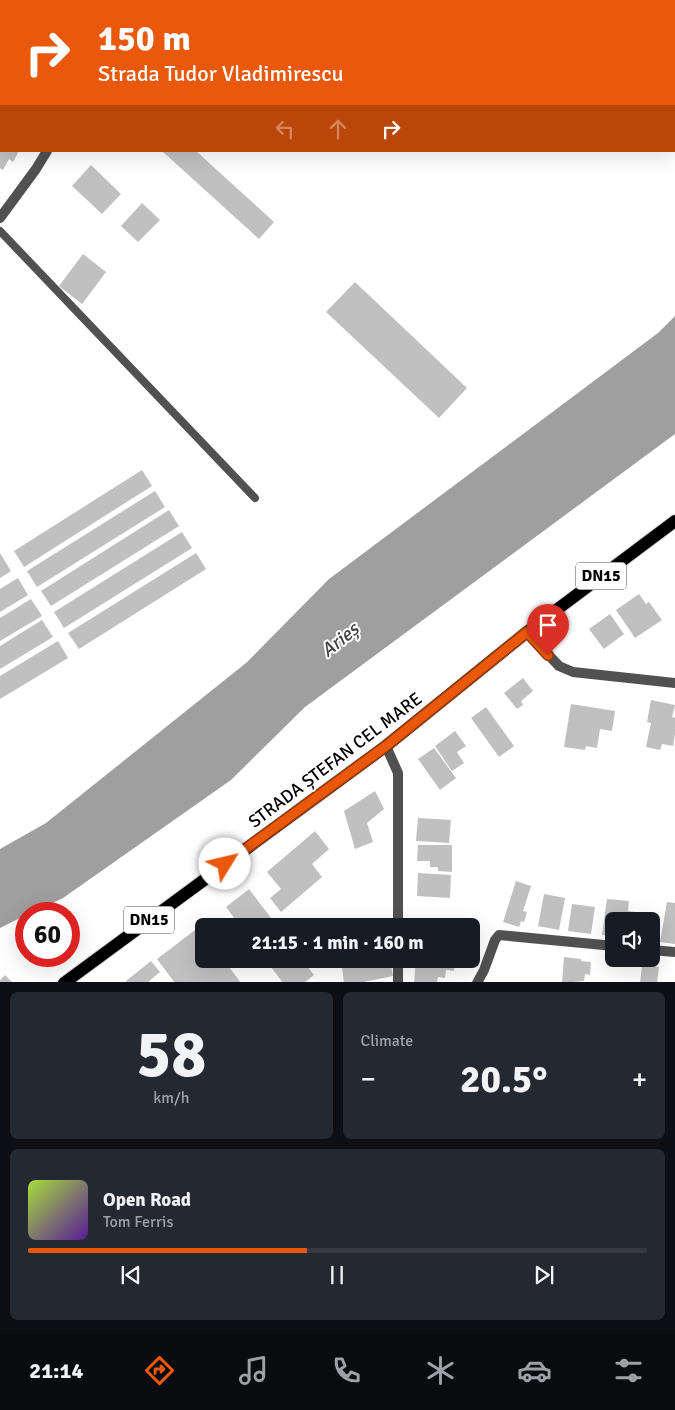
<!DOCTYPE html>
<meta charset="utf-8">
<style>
body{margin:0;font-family:Signika,sans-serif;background:#242831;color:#f1f3f6;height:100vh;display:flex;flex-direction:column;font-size:19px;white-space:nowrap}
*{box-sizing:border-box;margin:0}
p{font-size:16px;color:#9ea1a6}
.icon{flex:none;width:28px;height:28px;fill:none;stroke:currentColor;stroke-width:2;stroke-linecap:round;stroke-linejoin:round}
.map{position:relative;height:982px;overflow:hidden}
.sheet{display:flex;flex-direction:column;gap:10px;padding:10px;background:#0d0f14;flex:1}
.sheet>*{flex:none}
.guide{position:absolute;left:0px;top:0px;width:675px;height:152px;box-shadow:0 5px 20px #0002;background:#ea580c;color:#fff;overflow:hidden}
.fabs{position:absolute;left:605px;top:912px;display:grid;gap:10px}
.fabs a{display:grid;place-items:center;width:55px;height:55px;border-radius:8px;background:#171b24;box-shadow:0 5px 20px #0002;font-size:25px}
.speed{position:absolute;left:15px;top:902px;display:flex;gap:10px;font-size:25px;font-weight:700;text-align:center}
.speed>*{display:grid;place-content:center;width:65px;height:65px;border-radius:50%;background:#171b24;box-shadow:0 5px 20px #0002;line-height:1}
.speed .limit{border:8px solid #d22;background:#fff;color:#111}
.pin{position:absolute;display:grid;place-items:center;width:42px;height:42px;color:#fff;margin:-51px -21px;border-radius:50% 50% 50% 0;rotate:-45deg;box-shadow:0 0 5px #0007}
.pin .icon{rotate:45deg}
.me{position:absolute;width:55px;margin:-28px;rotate:54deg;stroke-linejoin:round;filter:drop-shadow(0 0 4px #0008)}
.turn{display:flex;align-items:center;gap:18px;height:105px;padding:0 15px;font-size:22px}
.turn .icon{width:65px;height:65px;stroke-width:2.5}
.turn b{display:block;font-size:35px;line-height:42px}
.lanes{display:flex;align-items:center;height:48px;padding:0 15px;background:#0003;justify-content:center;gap:25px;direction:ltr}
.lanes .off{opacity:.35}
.big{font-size:38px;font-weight:700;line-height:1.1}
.sheet .card{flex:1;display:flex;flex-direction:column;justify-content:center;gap:8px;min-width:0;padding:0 18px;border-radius:8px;background:#242831}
.sheet .dial{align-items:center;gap:0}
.dial b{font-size:65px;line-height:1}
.song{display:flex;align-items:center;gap:15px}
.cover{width:60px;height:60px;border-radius:8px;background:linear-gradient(135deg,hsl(80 70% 55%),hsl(270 70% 35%))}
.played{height:5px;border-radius:2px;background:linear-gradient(90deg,#ea580c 45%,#363941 45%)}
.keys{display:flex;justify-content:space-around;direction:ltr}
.heat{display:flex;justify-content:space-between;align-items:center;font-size:28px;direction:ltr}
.sheet .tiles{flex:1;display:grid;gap:10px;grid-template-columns:1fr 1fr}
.card:last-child{grid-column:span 2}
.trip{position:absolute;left:195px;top:918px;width:285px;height:50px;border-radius:8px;background:#171b24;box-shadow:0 5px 20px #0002;font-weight:700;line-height:50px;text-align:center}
.menu{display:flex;height:80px;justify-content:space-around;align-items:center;background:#090b0e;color:#9ea1a6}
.menu .icon{width:35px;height:35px}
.menu .selected{color:#ea580c}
.menu b{font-size:22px;color:#f1f3f6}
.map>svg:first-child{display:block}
.water{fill:#9f9f9f}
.building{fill:#c0c0c0}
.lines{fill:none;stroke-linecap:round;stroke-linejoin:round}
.primary-casing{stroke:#dbdbdb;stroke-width:14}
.lane{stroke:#515151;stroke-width:8}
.street{stroke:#515151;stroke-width:10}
.primary{stroke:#000;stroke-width:12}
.route-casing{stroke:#983908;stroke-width:12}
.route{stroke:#ea580c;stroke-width:9}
.labels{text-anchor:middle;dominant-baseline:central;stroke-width:4;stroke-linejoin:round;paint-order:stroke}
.shield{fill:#fff;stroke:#4c4c4c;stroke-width:1}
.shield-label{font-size:16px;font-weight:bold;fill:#000}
.street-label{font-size:18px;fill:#000;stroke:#fff}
.water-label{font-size:19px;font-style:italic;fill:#404040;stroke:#fff}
</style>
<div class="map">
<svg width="675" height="983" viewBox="0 0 675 983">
<rect width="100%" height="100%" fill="#fff"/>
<path class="water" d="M675,316V434L305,707L231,780L63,898L29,914H26V915L0,928V849L46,823L246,663L329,579L658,333Z"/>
<path class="building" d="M0,151H19L13,162L9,159L3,170L0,168Z
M162,151H196L274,222L259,239Z
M91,165L121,194L102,214L72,186Z
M142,203L160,220L138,242L121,226Z
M83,254L106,272L82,304L59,286Z
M355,282L467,388L439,418L326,312Z
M142,470L152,486L24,567L14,551Z
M155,491L165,507L37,587L27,571Z
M169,510L179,526L51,606L41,591Z
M182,532L192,548L64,628L54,612Z
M0,553L11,571L0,578Z
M196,553L206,569L79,649L68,633Z
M18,578L28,595L0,612V589Z
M639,594L646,604L649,602L662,620L635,638L616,610Z
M31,599L42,616L0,641V618Z
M610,614L624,634L604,649L589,629Z
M42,620L53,637L0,669V646Z
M58,641L68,658L0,699V676Z
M523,678L533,691L521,701L523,705L517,709L504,693Z
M651,700L675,705L672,717L675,718V734L673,746L662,744L660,750L646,747L651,723L647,722Z
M571,704L615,711L612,731L600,729L597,748L586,746L585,750L564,747Z
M486,707L514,746L499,757L471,718Z
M455,731L466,746L457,752L464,763L452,771L435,746Z
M434,748L456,778L440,790L418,759Z
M375,791L384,809L367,823L373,842L355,849L344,811Z
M418,818L451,820L449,843L416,841Z
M315,831L329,849L312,864L322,877L281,912L270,898L281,889L267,872Z
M418,845H452V872L438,871V867H430V861H417Z
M418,873L451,875L450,898L417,896Z
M516,881L531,886L523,911L527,912L524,922L521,921L519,927L503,922Z
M249,889L277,926H240L226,907Z
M544,894L565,898L559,930L538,926Z
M607,899L629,901L628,911L635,912L634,921H614V936L602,935Z
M667,902L675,903V944L660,942Z
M572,904L595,907L591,934L568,931Z
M199,927L204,934V959H223L241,983H175L157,959Z
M564,957L581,959V961L591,962L590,975L585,974L584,981L562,983Z
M265,959H302L314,975L304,983H283Z
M386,959H390L393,976L359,983H344L342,967Z
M416,959H455L454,971L446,970L445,978L438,977L437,983H414Z
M151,961L160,972L147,983H127L126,981Z
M642,965L659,967L657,983H640Z
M5,975L13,983H0V980Z"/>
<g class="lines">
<g class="primary-casing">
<path id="primary" d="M64,983L386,746L527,632L675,521"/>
</g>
<path class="lane" d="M0,231L255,498"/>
<path class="street" d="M106,1V0
M0,218L36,169L47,151
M527,632L559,666L573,672L675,683
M386,746L398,773V926
M651,950L675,952
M398,959V983
M477,983L484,970L495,940L499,935L614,946"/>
<use href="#primary" class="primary"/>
</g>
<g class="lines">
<g class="route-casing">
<path id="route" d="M225,864L386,746L527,632L548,655"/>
</g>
<use href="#route" class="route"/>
</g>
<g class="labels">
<g class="shield">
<rect x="576" y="562.5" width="50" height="27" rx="4"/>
<rect x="124" y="906.5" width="50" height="27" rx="4"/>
</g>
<g class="shield-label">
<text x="601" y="576">DN15</text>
<text x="149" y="920">DN15</text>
</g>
<g class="street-label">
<text transform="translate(335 760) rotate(-37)">STRADA ȘTEFAN CEL MARE</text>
</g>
<g class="water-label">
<text transform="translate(340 640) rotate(-39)">Arieș</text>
</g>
</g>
</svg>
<div class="fabs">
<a><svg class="icon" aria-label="sound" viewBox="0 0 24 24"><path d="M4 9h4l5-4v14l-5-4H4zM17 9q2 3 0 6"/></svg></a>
</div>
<div class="speed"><div class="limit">60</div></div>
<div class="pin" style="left:548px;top:655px;background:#d93025"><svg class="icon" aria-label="arrive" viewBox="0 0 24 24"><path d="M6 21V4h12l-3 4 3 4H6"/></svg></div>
<svg class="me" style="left:225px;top:864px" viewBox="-20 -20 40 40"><circle r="19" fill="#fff"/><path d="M0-13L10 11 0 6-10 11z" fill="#ea580c"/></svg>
<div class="trip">21:15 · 1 min · 160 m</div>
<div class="guide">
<div class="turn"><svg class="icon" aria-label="right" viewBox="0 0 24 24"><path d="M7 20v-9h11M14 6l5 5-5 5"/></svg><div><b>150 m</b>Strada Tudor Vladimirescu</div></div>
<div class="lanes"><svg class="icon off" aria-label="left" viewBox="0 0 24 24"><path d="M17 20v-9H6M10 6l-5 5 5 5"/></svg><svg class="icon off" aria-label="ahead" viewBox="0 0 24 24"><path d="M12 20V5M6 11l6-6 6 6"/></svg><svg class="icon" aria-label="right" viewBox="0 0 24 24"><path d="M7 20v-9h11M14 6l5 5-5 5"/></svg></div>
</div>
</div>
<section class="sheet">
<div class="tiles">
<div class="card dial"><b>58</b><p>km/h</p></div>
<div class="card"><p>Climate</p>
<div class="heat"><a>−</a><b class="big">20.5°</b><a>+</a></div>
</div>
<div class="card">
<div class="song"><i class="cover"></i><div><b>Open Road</b><p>Tom Ferris</p></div></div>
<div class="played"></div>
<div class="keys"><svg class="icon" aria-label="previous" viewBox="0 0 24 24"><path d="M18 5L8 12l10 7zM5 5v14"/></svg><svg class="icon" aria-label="pause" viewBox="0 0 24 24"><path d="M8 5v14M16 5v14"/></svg><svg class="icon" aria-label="next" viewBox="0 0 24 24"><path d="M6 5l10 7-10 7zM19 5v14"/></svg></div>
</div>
</div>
</section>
<nav class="menu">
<b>21:14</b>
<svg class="icon selected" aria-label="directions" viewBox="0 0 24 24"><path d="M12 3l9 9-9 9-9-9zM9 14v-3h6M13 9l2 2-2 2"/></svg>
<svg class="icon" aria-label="music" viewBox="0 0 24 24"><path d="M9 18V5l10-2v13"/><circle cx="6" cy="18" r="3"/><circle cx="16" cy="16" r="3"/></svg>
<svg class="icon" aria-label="phone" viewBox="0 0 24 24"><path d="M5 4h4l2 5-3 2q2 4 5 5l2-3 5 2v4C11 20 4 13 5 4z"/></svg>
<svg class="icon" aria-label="climate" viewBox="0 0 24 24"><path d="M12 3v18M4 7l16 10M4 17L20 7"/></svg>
<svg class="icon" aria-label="car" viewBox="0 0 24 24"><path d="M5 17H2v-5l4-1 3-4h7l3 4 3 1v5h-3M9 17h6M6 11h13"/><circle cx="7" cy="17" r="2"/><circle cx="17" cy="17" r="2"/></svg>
<svg class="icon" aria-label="filters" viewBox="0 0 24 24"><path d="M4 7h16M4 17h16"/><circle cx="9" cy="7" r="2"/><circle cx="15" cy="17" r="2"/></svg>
</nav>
